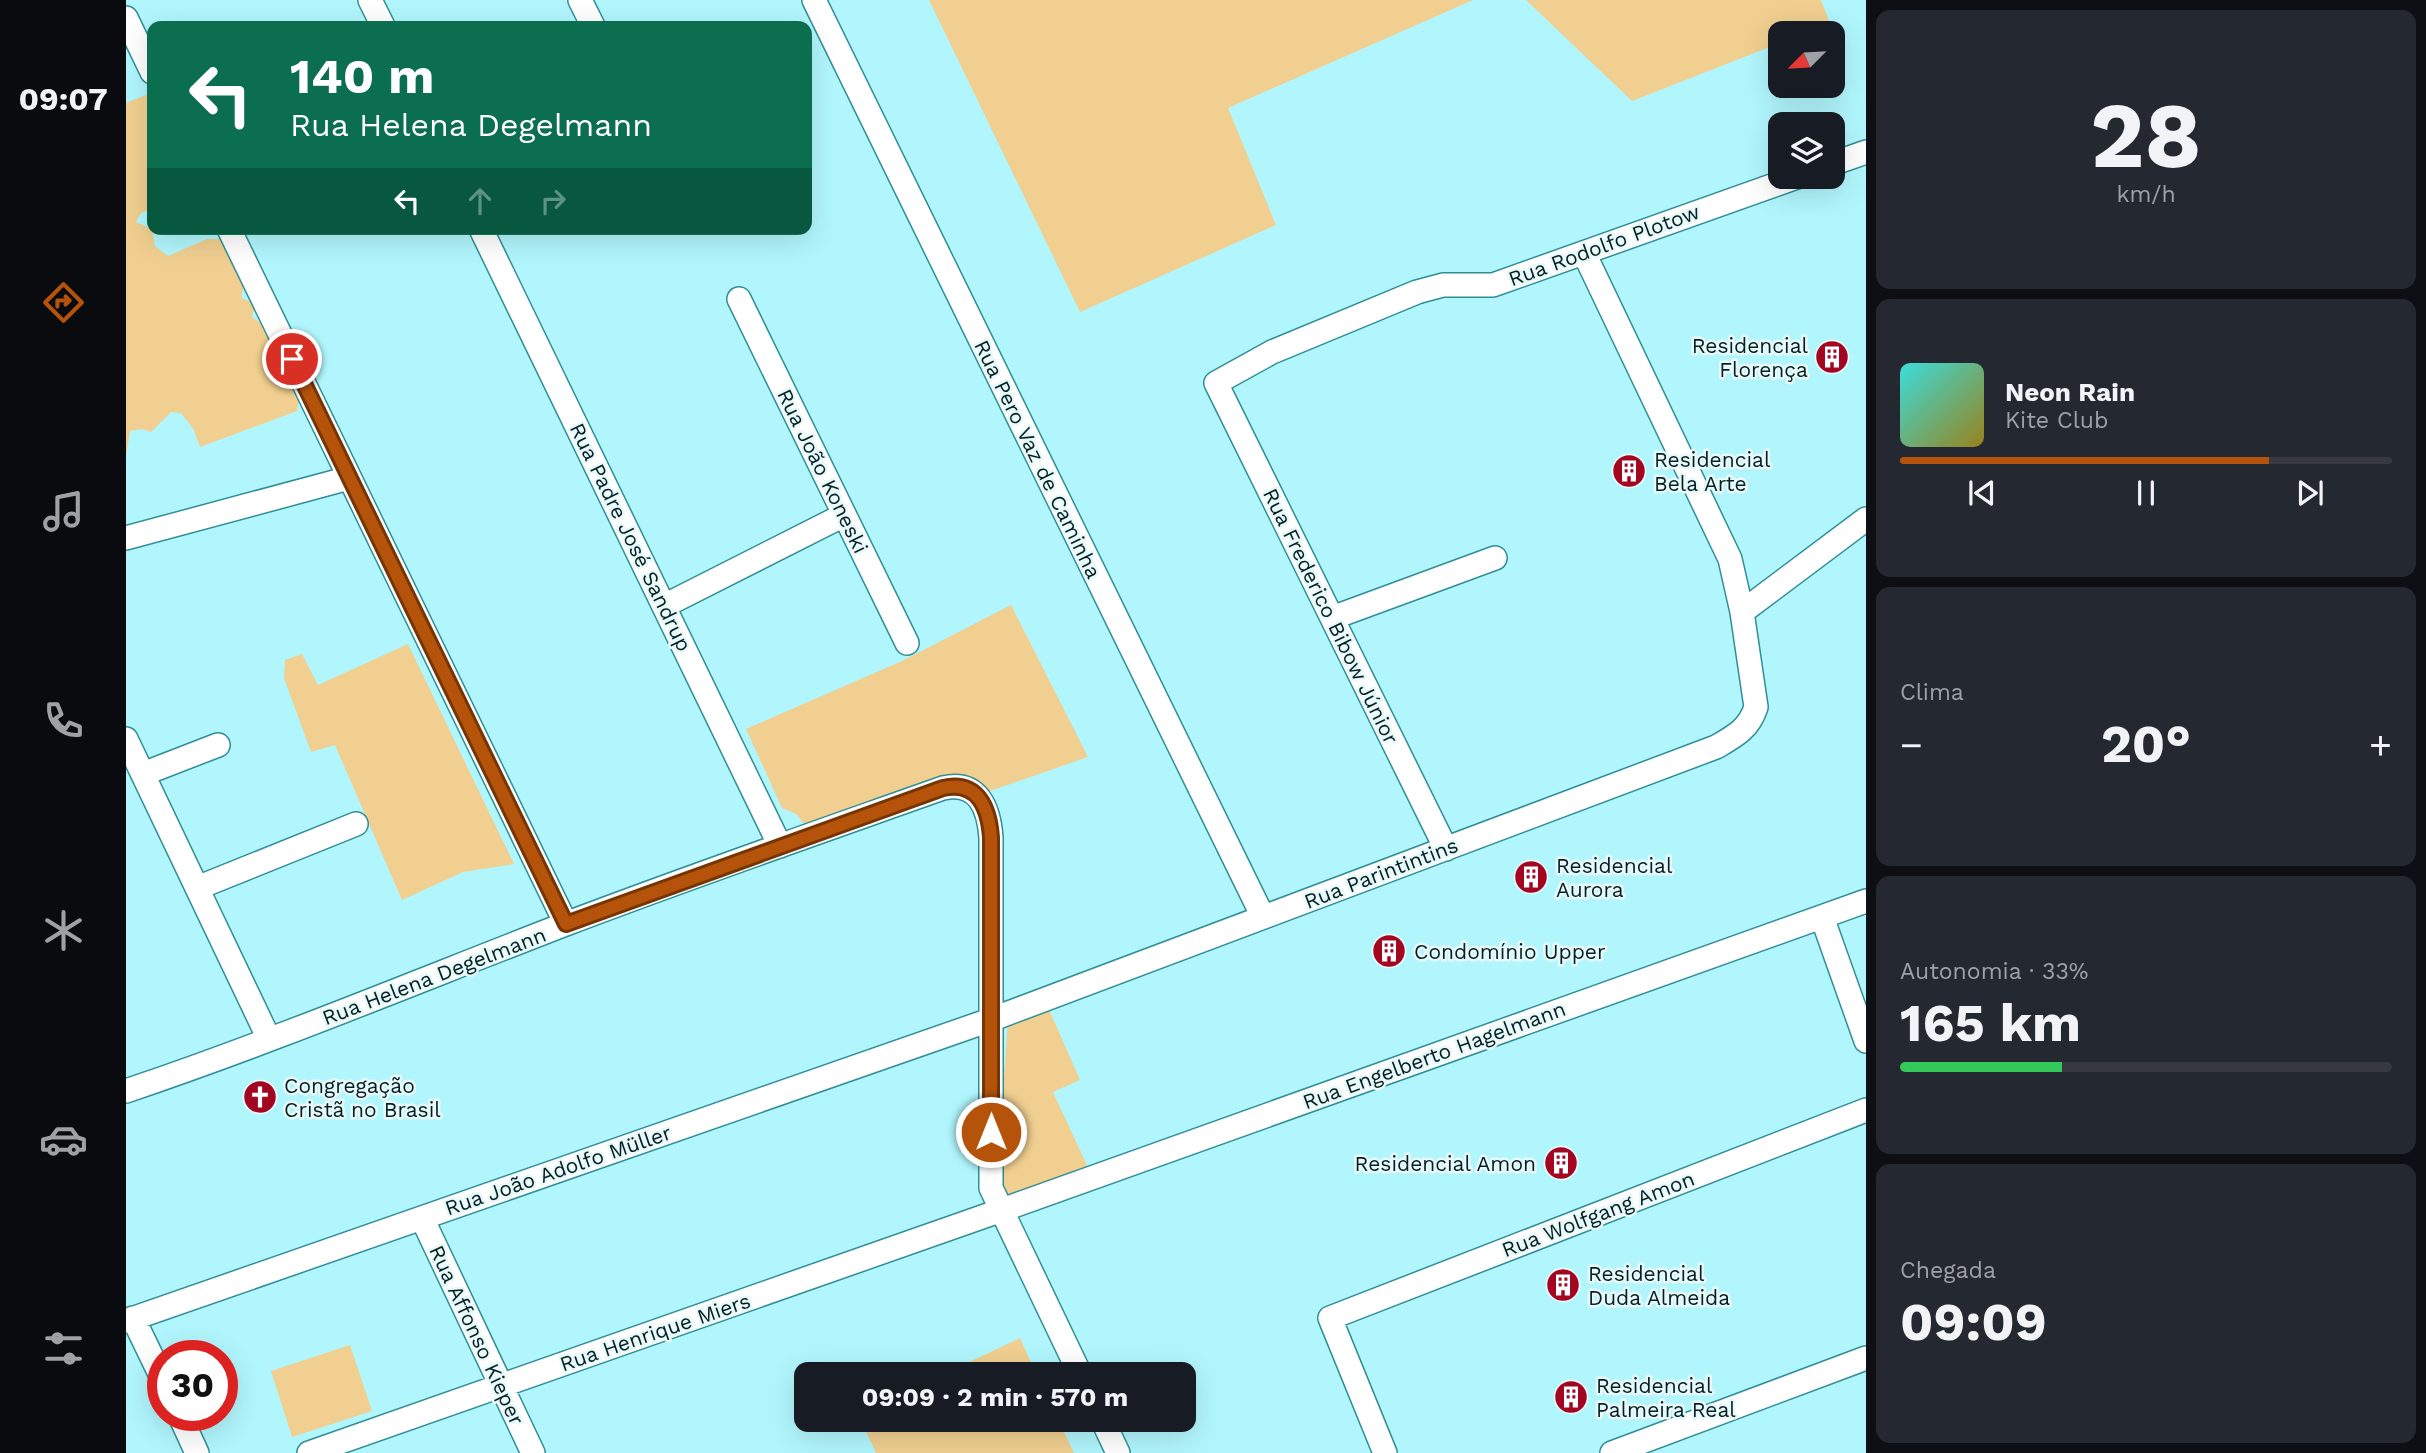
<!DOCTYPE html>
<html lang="pt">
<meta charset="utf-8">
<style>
body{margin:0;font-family:"Work Sans",sans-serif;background:#242831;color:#f1f3f6;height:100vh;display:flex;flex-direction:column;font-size:26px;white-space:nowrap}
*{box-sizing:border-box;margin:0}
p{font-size:23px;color:#9ea1a6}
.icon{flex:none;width:38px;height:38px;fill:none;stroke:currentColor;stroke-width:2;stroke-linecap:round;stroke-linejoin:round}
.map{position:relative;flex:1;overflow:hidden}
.sheet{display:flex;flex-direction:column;gap:10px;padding:10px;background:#0d0f14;width:560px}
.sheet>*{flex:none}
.banner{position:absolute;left:21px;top:21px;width:665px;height:214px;border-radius:14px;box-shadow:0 7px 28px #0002;background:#0b6e4f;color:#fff;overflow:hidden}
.needle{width:46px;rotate:246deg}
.tools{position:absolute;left:1642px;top:21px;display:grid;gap:14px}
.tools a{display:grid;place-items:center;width:77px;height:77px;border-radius:14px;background:#171b24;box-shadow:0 7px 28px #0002;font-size:35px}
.speed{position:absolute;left:21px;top:1340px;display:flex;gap:14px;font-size:35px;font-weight:700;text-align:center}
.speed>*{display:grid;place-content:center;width:91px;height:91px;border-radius:50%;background:#171b24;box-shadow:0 7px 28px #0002;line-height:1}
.speed .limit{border:10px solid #d22;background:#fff;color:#111}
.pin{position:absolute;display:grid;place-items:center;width:60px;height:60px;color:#fff;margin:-30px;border:4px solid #fff;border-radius:50%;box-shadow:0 2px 7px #0007}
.me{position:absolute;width:77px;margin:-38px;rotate:0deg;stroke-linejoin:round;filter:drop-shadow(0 0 5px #0008)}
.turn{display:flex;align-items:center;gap:24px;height:147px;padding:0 28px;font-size:32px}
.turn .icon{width:91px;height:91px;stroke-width:2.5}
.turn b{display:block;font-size:49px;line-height:60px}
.lanes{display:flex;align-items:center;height:66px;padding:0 28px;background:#0003;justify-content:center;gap:35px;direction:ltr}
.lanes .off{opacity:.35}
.big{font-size:52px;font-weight:700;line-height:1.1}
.sheet .widget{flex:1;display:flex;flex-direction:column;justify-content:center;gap:10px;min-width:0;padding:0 24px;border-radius:14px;background:#242831}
.sheet .dial{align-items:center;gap:0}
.dial b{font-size:91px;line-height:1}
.song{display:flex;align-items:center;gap:21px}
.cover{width:84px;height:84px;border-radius:10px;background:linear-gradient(135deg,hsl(180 70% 55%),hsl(50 70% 35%))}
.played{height:7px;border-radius:4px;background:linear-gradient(90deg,#b45309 75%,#363941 75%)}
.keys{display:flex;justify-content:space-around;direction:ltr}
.heat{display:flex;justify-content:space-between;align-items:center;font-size:38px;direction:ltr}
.charge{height:10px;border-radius:5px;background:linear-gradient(90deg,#34c759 33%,#363941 0)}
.trip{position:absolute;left:668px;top:1362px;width:402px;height:70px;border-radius:14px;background:#171b24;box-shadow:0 7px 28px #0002;font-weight:700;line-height:70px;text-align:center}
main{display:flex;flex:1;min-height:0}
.tabs{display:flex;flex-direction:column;width:126px;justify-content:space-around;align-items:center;background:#090b0e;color:#9ea1a6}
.tabs .icon{width:49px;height:49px}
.tabs .active{color:#b45309}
.tabs b{font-size:32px;color:#f1f3f6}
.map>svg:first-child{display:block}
.green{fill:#f0cf90}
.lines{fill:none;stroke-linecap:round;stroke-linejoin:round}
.minor-casing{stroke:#308e96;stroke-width:26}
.minor{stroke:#fff;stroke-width:23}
.route-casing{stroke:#753606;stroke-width:18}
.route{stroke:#b45309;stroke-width:12}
.labels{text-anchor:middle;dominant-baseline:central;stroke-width:5;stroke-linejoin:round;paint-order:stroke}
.street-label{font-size:21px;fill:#042023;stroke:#e9f9fa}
.poi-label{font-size:21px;fill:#042023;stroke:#e9f9fa;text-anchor:start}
</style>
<main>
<nav class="tabs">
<b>09:07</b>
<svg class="icon active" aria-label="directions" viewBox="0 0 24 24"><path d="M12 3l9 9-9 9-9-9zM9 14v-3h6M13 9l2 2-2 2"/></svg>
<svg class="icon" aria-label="music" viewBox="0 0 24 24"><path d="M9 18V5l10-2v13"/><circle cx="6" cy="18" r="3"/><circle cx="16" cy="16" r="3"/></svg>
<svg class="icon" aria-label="phone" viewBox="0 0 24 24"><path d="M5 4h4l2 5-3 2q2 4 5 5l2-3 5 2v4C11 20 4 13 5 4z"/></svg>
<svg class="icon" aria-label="climate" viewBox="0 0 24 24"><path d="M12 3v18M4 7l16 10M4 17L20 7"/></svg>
<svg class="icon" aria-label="car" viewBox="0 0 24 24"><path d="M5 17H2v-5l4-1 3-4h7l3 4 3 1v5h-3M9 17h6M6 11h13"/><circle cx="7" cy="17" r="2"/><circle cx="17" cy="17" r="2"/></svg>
<svg class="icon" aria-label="filters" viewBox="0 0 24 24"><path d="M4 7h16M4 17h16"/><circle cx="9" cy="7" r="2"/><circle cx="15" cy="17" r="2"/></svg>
</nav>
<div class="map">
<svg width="1740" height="1453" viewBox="0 0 1740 1453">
<rect width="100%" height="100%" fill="#b1f6fd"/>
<path class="green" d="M803,0H1347L1102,108L1150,225L954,312Z
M1400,0H1695L1704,23L1678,33H1654V43L1506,101Z
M20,95L26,104V209L15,213L10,222L26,229L29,246L42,256L81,239H93L102,247L118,286L115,297L129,305L126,317L154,337L158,350L155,367L173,400L171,411L74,447L68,430L55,413L45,412L25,432L16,429L4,431L0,456V103Z
M885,605L962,757L861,792L849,783L679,825L670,814L656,808L620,729L776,661Z
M282,644L388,864L337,872L276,900L209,745L185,752L158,678L159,660L176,654L192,685Z
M921,1005L954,1080L927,1092L965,1174L889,1201L873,1192L871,1180L882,1020Z
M894,1338L910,1374H818Z
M224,1345L246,1411L166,1437L145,1371Z
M734,1419H932L948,1453H750Z"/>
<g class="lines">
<g class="minor-casing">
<path id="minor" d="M244,0L257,26
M454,0L467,26
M688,0L1137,917
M0,18L26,72
M1706,164L1740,152
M103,229L440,924
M355,229L654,846
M613,299L781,643
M0,538L223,478
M538,606L718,515
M1616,612L1740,519
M1206,618L1369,558
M0,739L143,1039
M17,774L92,745
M1320,849L1090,383L1146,352L1291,292L1317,285H1367L1671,177
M71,888L230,824
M1696,917L1740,1041
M0,1091C148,1041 292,981 437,925C563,877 690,833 817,788C852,780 863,808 865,838V1188L954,1374
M296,1218L407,1453
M7,1318L37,1380
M0,1321L864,1020L1590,747C1609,736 1623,729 1630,707L1616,612L1604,559L1458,253
M54,1416L71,1453
M976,1419L992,1453
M183,1453L876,1210L1740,901
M1259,1453L1204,1318L1740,1110
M1486,1453L1740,1358"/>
</g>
<use href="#minor" class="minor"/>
</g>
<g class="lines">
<g class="route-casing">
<path id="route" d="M166,359L440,924L817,788C852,780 863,808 865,838V1132"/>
</g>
<use href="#route" class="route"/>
</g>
<defs>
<g id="building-disc" transform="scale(1.75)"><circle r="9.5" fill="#a30620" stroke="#e9f9fa"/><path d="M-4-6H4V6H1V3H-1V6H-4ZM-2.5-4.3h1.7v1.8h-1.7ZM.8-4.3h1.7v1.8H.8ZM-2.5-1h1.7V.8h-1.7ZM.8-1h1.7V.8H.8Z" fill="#fff"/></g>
<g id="church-disc" transform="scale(1.75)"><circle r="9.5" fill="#a30620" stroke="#e9f9fa"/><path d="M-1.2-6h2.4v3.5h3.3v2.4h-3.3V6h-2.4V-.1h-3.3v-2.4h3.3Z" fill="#fff"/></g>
</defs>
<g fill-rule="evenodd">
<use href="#building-disc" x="1706" y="357"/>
<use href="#building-disc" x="1503" y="471"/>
<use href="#building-disc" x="1405" y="877"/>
<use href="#building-disc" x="1263" y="951"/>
<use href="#church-disc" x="134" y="1097"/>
<use href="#building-disc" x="1435" y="1163"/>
<use href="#building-disc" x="1437" y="1285"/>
<use href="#building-disc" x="1445" y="1397"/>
</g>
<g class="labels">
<g class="street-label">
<text transform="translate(1478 245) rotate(-20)">Rua Rodolfo Plotow</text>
<text transform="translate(912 459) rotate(64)">Rua Pero Vaz de Caminha</text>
<text transform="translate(697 471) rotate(64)">Rua João Koneski</text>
<text transform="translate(505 537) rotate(64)">Rua Padre José Sandrup</text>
<text transform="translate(1205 616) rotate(64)">Rua Frederico Bibow Júnior</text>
<text transform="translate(1255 873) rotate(-21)">Rua Parintintins</text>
<text transform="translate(308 976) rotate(-21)">Rua Helena Degelmann</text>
<text transform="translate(1308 1055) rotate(-20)">Rua Engelberto Hagelmann</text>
<text transform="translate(432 1170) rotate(-19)">Rua João Adolfo Müller</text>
<text transform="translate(1472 1214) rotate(-21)">Rua Wolfgang Amon</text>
<text transform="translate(529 1332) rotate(-19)">Rua Henrique Miers</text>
<text transform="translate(351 1335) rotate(65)">Rua Affonso Kieper</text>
</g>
<g class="poi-label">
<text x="1682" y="345" text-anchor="end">Residencial<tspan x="1682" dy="24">Florença</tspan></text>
<text x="1528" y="459">Residencial<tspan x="1528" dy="24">Bela Arte</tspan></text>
<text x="1430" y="865">Residencial<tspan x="1430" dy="24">Aurora</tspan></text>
<text x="1288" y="951">Condomínio Upper</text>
<text x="158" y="1085">Congregação<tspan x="158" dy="24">Cristã no Brasil</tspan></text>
<text x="1410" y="1163" text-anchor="end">Residencial Amon</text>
<text x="1462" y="1273">Residencial<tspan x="1462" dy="24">Duda Almeida</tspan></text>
<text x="1470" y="1385">Residencial<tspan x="1470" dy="24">Palmeira Real</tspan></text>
</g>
</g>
</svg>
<div class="tools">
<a><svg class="needle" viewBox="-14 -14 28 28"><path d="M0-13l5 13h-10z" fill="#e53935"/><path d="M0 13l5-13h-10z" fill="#9ea1a6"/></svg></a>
<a><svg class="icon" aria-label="layers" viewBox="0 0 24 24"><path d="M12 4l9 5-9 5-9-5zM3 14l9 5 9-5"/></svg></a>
</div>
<div class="speed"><div class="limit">30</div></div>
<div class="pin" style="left:166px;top:359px;background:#d93025"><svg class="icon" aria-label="arrive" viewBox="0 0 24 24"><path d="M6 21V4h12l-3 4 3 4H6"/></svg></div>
<svg class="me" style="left:865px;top:1132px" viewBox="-20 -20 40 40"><circle r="17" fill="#b45309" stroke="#fff" stroke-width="3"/><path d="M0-11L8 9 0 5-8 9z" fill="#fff"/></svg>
<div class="trip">09:09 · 2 min · 570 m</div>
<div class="banner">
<div class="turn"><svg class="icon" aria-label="left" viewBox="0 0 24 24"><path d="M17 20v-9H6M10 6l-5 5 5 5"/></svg><div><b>140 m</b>Rua Helena Degelmann</div></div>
<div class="lanes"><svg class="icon" aria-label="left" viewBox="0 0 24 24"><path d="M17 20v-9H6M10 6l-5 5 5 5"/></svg><svg class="icon off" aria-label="ahead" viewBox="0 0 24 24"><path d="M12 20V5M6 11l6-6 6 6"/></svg><svg class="icon off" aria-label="right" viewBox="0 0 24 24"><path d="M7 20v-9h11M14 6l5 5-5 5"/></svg></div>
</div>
</div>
<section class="sheet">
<div class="widget dial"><b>28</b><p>km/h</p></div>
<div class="widget">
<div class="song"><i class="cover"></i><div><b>Neon Rain</b><p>Kite Club</p></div></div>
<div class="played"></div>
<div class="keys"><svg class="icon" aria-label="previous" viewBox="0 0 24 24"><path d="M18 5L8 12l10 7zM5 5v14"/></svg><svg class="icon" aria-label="pause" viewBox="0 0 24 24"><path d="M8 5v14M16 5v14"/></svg><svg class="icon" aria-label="next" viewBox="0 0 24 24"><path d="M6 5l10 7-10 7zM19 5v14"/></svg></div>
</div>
<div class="widget"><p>Clima</p>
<div class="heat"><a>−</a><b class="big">20°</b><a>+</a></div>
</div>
<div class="widget"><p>Autonomia · 33%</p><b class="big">165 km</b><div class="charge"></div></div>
<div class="widget"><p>Chegada</p><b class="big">09:09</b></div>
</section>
</main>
